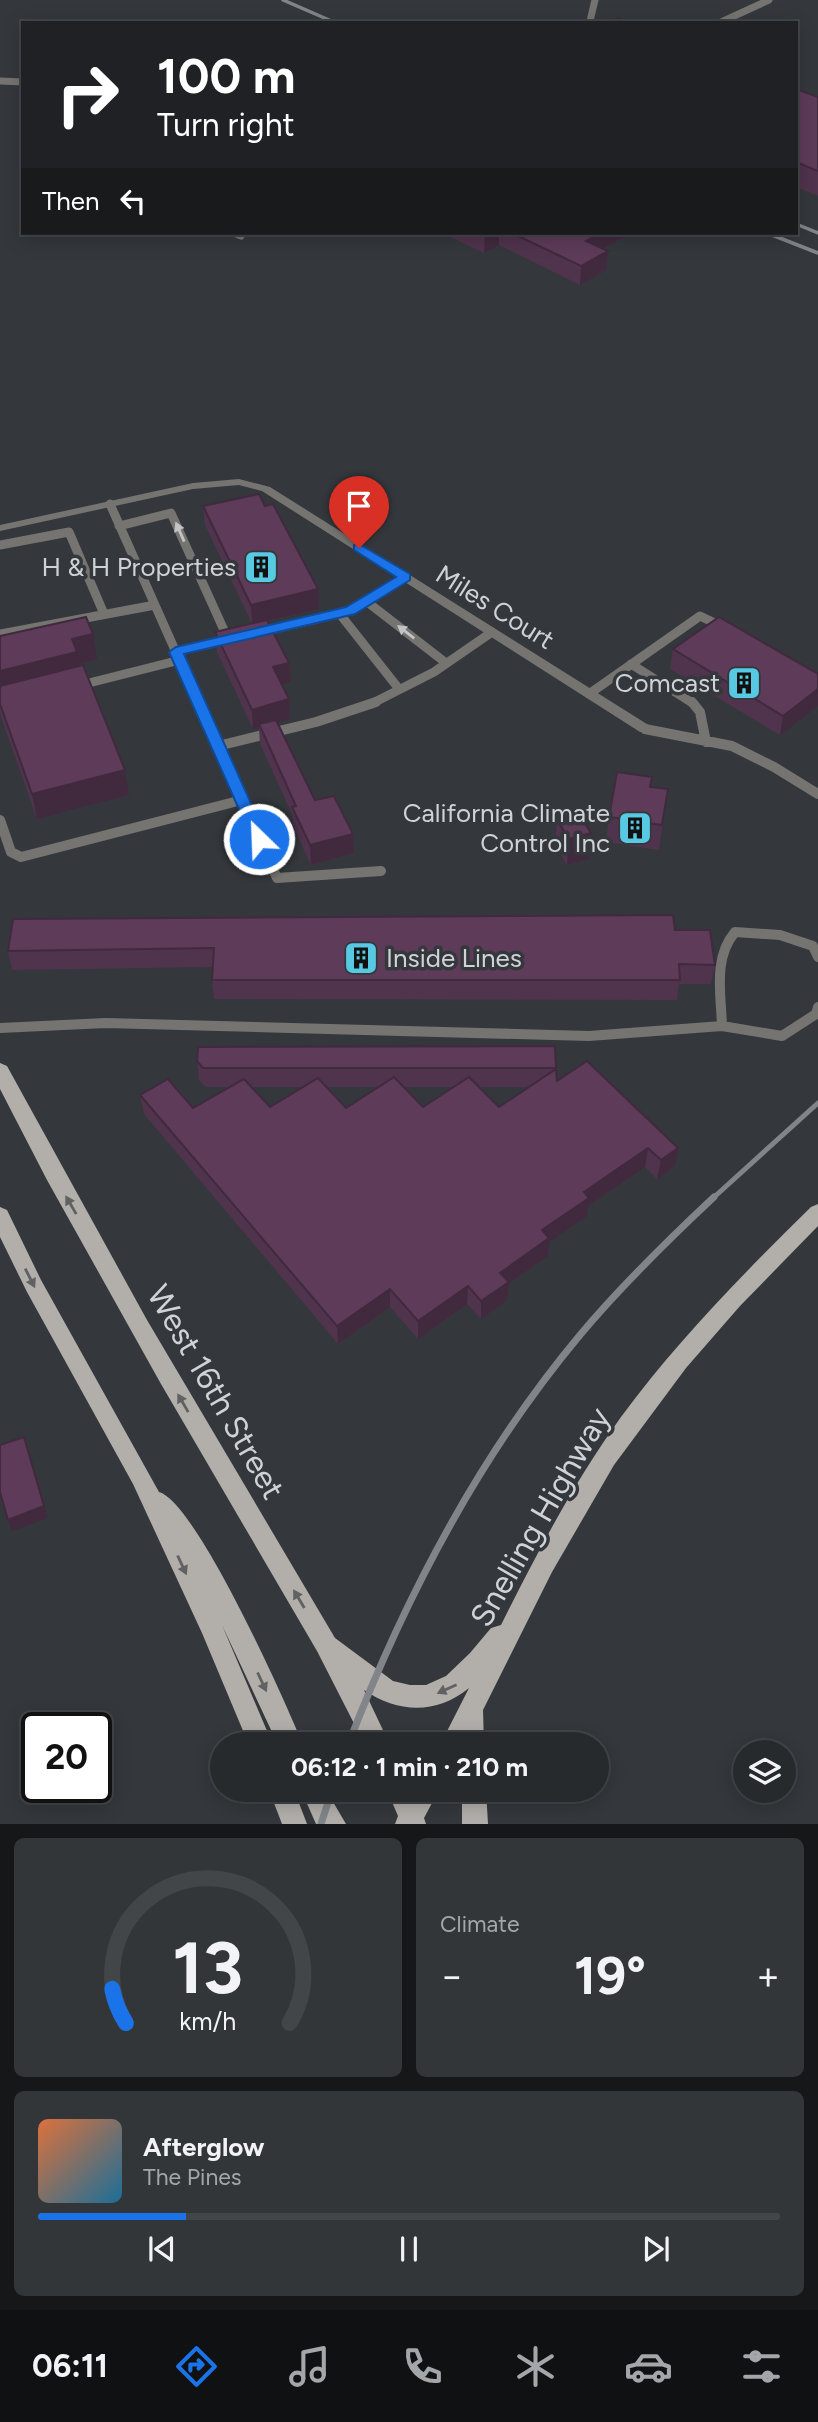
<!DOCTYPE html>
<meta charset="utf-8">
<style>
body{margin:0;font-family:Figtree,sans-serif;background:#333639;color:#f1f3f6;height:100vh;display:flex;flex-direction:column;font-size:26px;white-space:nowrap}
*{box-sizing:border-box;margin:0}
p{font-size:23px;color:#a4a7aa}
.icon{flex:none;width:38px;height:38px;fill:none;stroke:currentColor;stroke-width:2;stroke-linecap:round;stroke-linejoin:round}
.map{position:relative;height:1824px;overflow:hidden}
.side{display:flex;flex-direction:column;gap:14px;padding:14px;background:#151719;flex:1}
.side>*{flex:none}
.top-card{position:absolute;left:21px;top:21px;width:777px;height:214px;border-radius:0px;box-shadow:0 4px 18px #0003,0 0 0 2px #434649;background:#202124;color:#fff;overflow:hidden}
.fabs{position:absolute;left:733px;top:1740px;display:grid;gap:14px}
.fabs a{display:grid;place-items:center;width:63px;height:63px;border-radius:50%;background:#272a2d;box-shadow:0 4px 18px #0003,0 0 0 2px #434649;font-size:35px}
.speed{position:absolute;left:21px;top:1712px;display:flex;gap:14px;font-size:35px;font-weight:700;text-align:center}
.speed>*{display:grid;place-content:center;width:91px;height:91px;border-radius:50%;background:#272a2d;box-shadow:0 4px 18px #0003,0 0 0 2px #434649;line-height:1}
.speed .limit{border:4px solid #111;border-radius:10px;background:#fff;color:#111}
.pin{position:absolute;display:grid;place-items:center;width:60px;height:60px;color:#fff;margin:-72px -30px;border-radius:50% 50% 50% 0;rotate:-45deg;box-shadow:0 0 7px #0007}
.pin .icon{rotate:45deg}
.me{position:absolute;width:77px;margin:-38px;rotate:336deg;stroke-linejoin:round;filter:drop-shadow(0 0 5px #0008)}
.turn{display:flex;align-items:center;gap:24px;height:147px;padding:0 21px;font-size:32px}
.turn .icon{width:91px;height:91px;stroke-width:2.5}
.turn b{display:block;font-size:49px;line-height:60px}
.then{display:flex;align-items:center;height:66px;padding:0 21px;background:#0003;gap:14px;font-size:26px}
.big{font-size:52px;font-weight:700;line-height:1.1}
.side .card{flex:1;display:flex;flex-direction:column;justify-content:center;gap:10px;min-width:0;padding:0 24px;border-radius:10px;background:#333639}
.side .dial{align-items:center;gap:0}
.dial svg{height:182px;overflow:visible;fill:none;stroke:#434649;stroke-width:7;stroke-linecap:round;text-anchor:middle}
.dial text{fill:#f1f3f6;stroke:none}
.song{display:flex;align-items:center;gap:21px}
.cover{width:84px;height:84px;border-radius:10px;background:linear-gradient(135deg,hsl(20 70% 55%),hsl(200 70% 35%))}
.played{height:7px;border-radius:4px;background:linear-gradient(90deg,#1a73e8 20%,#434649 20%)}
.keys{display:flex;justify-content:space-around;direction:ltr}
.heat{display:flex;justify-content:space-between;align-items:center;font-size:38px;direction:ltr}
.side .tiles{flex:1;display:grid;gap:14px;grid-template-columns:1fr 1fr}
.card:last-child{grid-column:span 2}
.trip{position:absolute;left:210px;top:1732px;width:399px;height:70px;border-radius:35px;background:#272a2d;box-shadow:0 4px 18px #0003,0 0 0 2px #434649;font-weight:700;line-height:70px;text-align:center}
.tab-bar{display:flex;height:112px;justify-content:space-around;align-items:center;background:#101112;color:#a4a7aa}
.tab-bar .icon{width:49px;height:49px}
.tab-bar .on{color:#1a73e8}
.tab-bar b{font-size:32px;color:#f1f3f6}
.map>svg:first-child{display:block}
.lines{fill:none;stroke-linecap:round;stroke-linejoin:round}
.lane-far2{stroke:#757471;stroke-width:7}
.lane-far1{stroke:#757471;stroke-width:9}
.lane{stroke:#757471;stroke-width:10}
.street{fill:#757471;fill-rule:evenodd}
.primary{fill:#b2aeaa;fill-rule:evenodd}
.rail-far2{stroke:#818488;stroke-width:3.5}
.rail-far1{stroke:#818488;stroke-width:5}
.rail{stroke:#818488;stroke-width:7}
.wall{fill:#50334d;fill-rule:evenodd}
.shaded-wall{fill:#41293e}
.building{fill:#5d3b59;stroke:#41293e;stroke-width:2}
.oneway{fill:#c2c5c7}
.oneway2{fill:#606162}
.route{fill:#1a73e8;stroke:#114b97;stroke-width:2}
.labels{text-anchor:middle;dominant-baseline:central;stroke-width:7;stroke-linejoin:round;paint-order:stroke}
.poi-label{font-size:26px;fill:#d0d3d6;stroke:#34383c;text-anchor:end}
.street-label{font-size:26px;fill:#d0d3d6;stroke:#34383c}
.near-street-label{font-size:32px;fill:#d0d3d6;stroke:#34383c}
</style>
<div class="map">
<svg width="818" height="1824" viewBox="0 0 818 1824">
<rect width="100%" height="100%" fill="#34383c"/>
<g class="lines">
<path class="lane-far2" d="M590,21L595,0
M719,23L769,0
M0,81L23,82
M234,233L241,236"/>
<path class="lane-far1" d="M110,504L199,704
M119,526L171,513L228,639
M0,545L69,532L104,614
M366,601L446,663
M339,613L399,689
M261,632L350,611L405,577
M0,634L155,605
M176,652L228,639
M631,664L694,704
M77,686L180,660
M589,694L700,616L725,628
M371,704L434,672L492,632"/>
<path class="lane" d="M198,702L277,878L381,871
M692,702L700,712L706,742
M645,729L732,746L774,767L818,794
M218,746L316,722L376,702
M0,820L11,852L21,857L242,800
M722,1026C721,994 713,958 735,932L780,935L813,946L818,957
M0,1028L106,1023L589,1036L722,1026L782,1036L816,1014L818,1007"/>
<path class="street" d="M239,479L270,487L650,726L651,729L650,732H640L262,491L239,485L193,489L0,531V525L193,483Z"/>
<path class="primary" d="M0,1063L7,1066L147,1320L335,1638L393,1681L410,1685H426L446,1676L470,1653L491,1628L501,1625C537,1553 574,1482 621,1417C677,1341 744,1273 811,1207L818,1204V1226L740,1306L686,1368L614,1465L552,1572L483,1710L484,1745H440L469,1688C436,1715 398,1713 364,1690L390,1745H365L317,1651L161,1384L47,1180L0,1089Z
M0,1207L7,1210L41,1280L159,1492C196,1502 286,1702 303,1745H278L222,1625L273,1745H249L202,1633L133,1484L27,1292L0,1237Z
M269,1790H294L307,1824H282Z
M301,1790H326L346,1824H316Z
M387,1790H439L424,1818L426,1824H395L398,1816Z
M462,1790H486L488,1824H462Z"/>
<path class="rail-far2" d="M283,0L336,23
M796,224L818,233
M767,233L818,253"/>
<path class="rail-far1" d="M712,1199L818,1103"/>
<path class="rail" d="M348,1745C405,1597 478,1457 580,1335C621,1286 667,1241 714,1197
M321,1824L332,1790"/>
</g>
<path class="wall" d="M796,89L818,97V196L796,187Z
M442,233H630V234L603,249L608,251L606,270L580,285L499,245L484,253Z
M203,506H265L318,589L319,609L267,621L289,663L291,682L282,684L289,699L290,719L277,722L315,800L353,834L354,853L311,865L293,826L292,814L260,744L259,728L253,729L217,652L215,632L252,624L205,525Z
M0,636L97,659L79,664L80,666L129,795L37,819L0,714Z
M673,649L818,674L780,735L670,669Z
M650,787L668,789L659,850L606,842L609,817Z
M557,820L589,859L567,865L555,845Z
M675,930L715,965L711,984H679L677,1000L214,999L212,980L213,967L12,970L8,951Z
M555,1046L557,1081L675,1166L657,1179L645,1167L588,1206L587,1216L549,1242L548,1256L509,1283L507,1300L481,1319L467,1304L418,1339L390,1307L338,1344L144,1114L140,1095L193,1108L230,1087H206L199,1080L197,1061ZM251,1087H303L270,1107ZM326,1087H379L346,1108ZM403,1087H454L423,1107ZM478,1087H529L499,1107Z"/>
<path class="shaded-wall" d="M488,233H499V245L484,253L485,235Z
M601,233H630V234L584,259L586,241Z
M608,251L606,270L580,285L581,266Z
M318,589L319,609L252,624L251,605Z
M93,634L97,659L79,664L81,678L0,698V671L72,639Z
M289,663L291,682L274,686L273,667Z
M818,689V706L780,735L783,716Z
M289,699L290,719L260,727L259,724V728L253,729L252,710Z
M125,770L129,795L37,819L32,794Z
M591,833L589,859L567,865L569,839Z
M353,834L354,853L311,865L310,845Z
M648,1148L645,1167L588,1206L587,1216L549,1242L548,1256L509,1283L507,1300L481,1319V1301L500,1273L542,1230L584,1192Z
M678,1148L675,1166L657,1179L661,1160Z
M468,1286L467,1304L418,1339V1321Z
M390,1289V1307L338,1344L337,1326Z
M28,1448L48,1518L12,1531L8,1520Z"/>
<path class="building" d="M618,18L629,23H608Z
M796,89L818,97V171L796,162Z
M512,233H601L586,241L608,251L581,266Z
M259,494L265,506L273,504L318,589L251,605L203,506Z
M86,617L93,634L72,639L77,652L0,671V636Z
M719,617L818,674V689L783,716L673,649Z
M267,620L289,663L273,667L289,699L252,710L215,632Z
M83,665L125,770L32,794L0,704V686Z
M276,720L315,800L334,796L353,834L310,845L292,807L296,806L259,724Z
M617,772L652,777L650,787L668,789L662,825L609,817Z
M579,814L591,833L569,839L557,820Z
M673,915L675,930H710L715,965L679,964L680,980H212L214,948L8,951L13,919Z
M555,1046L556,1068H203L197,1061L198,1047Z
M587,1061L678,1148L661,1160L648,1148L584,1192L589,1198L542,1230L549,1238L500,1273L509,1282L481,1301L468,1286L418,1321L390,1289L337,1326L140,1095L168,1079L193,1108L244,1079L270,1107L318,1078L346,1108L394,1077L423,1107L469,1077L499,1107L556,1069L557,1081Z
M24,1437L44,1506L8,1520L0,1492V1445Z"/>
<defs><path id="oneway-solid" d="M-6-.8H1V-3.2L6.5 0L1 3.2V.8H-6Z" transform="scale(1.75)"/></defs>
<g class="oneway">
<use href="#oneway-solid" transform="translate(180 532) rotate(-114)"/>
<use href="#oneway-solid" transform="translate(406 632) rotate(-142)"/>
</g>
<g class="oneway2">
<use href="#oneway-solid" transform="translate(71 1205) rotate(-120)"/>
<use href="#oneway-solid" transform="translate(30 1278) rotate(63)"/>
<use href="#oneway-solid" transform="translate(183 1403) rotate(-120)"/>
<use href="#oneway-solid" transform="translate(182 1565) rotate(65)"/>
<use href="#oneway-solid" transform="translate(299 1599) rotate(-121)"/>
<use href="#oneway-solid" transform="translate(262 1682) rotate(65)"/>
<use href="#oneway-solid" transform="translate(447 1689) rotate(156)"/>
</g>
<path class="route" d="M359,544L410,574V580L355,614L184,654L267,839L265,843H254L169,652L176,647L346,607L396,577L354,550V545Z"/>
<defs>
<g id="building-square" transform="scale(1.75)"><rect x="-9" y="-9" width="18" height="18" rx="4" fill="#57c9e2" stroke="#34383c"/><path d="M-4-6H4V6H1V3H-1V6H-4ZM-2.5-4.3h1.7v1.8h-1.7ZM.8-4.3h1.7v1.8H.8ZM-2.5-1h1.7V.8h-1.7ZM.8-1h1.7V.8H.8Z" fill="#111"/></g>
</defs>
<g fill-rule="evenodd">
<use href="#building-square" x="261" y="567"/>
<use href="#building-square" x="744" y="683"/>
<use href="#building-square" x="635" y="828"/>
<use href="#building-square" x="361" y="958"/>
</g>
<g class="labels">
<g class="poi-label">
<text x="236" y="567">H &amp; H Properties</text>
<text x="720" y="683">Comcast</text>
<text x="610" y="813">California Climate<tspan x="610" dy="30">Control Inc</tspan></text>
<text x="386" y="958" text-anchor="start">Inside Lines</text>
</g>
<g class="street-label">
<text transform="translate(495 607) rotate(32)">Miles Court</text>
</g>
<g class="near-street-label">
<text transform="translate(216 1392) rotate(60)">West 16th Street</text>
<text transform="translate(540 1517) rotate(-60)">Snelling Highway</text>
</g>
</g>
</svg>
<div class="fabs">
<a><svg class="icon" aria-label="layers" viewBox="0 0 24 24"><path d="M12 4l9 5-9 5-9-5zM3 14l9 5 9-5"/></svg></a>
</div>
<div class="speed"><div class="limit">20</div></div>
<div class="pin" style="left:359px;top:548px;background:#d93025"><svg class="icon" aria-label="arrive" viewBox="0 0 24 24"><path d="M6 21V4h12l-3 4 3 4H6"/></svg></div>
<svg class="me" style="left:259px;top:839px" viewBox="-20 -20 40 40"><circle r="17" fill="#1a73e8" stroke="#fff" stroke-width="3"/><path d="M0-11L8 9 0 5-8 9z" fill="#fff"/></svg>
<div class="trip">06:12 · 1 min · 210 m</div>
<div class="top-card">
<div class="turn"><svg class="icon" aria-label="right" viewBox="0 0 24 24"><path d="M7 20v-9h11M14 6l5 5-5 5"/></svg><div><b>100 m</b>Turn right</div></div>
<div class="then">Then<svg class="icon" aria-label="left" viewBox="0 0 24 24"><path d="M17 20v-9H6M10 6l-5 5 5 5"/></svg></div>
</div>
</div>
<section class="side">
<div class="tiles">
<div class="card dial"><svg viewBox="0 0 100 80">
<path d="M14 69A42 42 0 1 1 86 69"/>
<path d="M14 69A42 42 0 0 1 8 54" stroke="#1a73e8"/>
<text x="50" y="56" font-size="32" font-weight="700">13</text>
<text x="50" y="72" font-size="11">km/h</text>
</svg></div>
<div class="card"><p>Climate</p>
<div class="heat"><a>−</a><b class="big">19°</b><a>+</a></div>
</div>
<div class="card">
<div class="song"><i class="cover"></i><div><b>Afterglow</b><p>The Pines</p></div></div>
<div class="played"></div>
<div class="keys"><svg class="icon" aria-label="previous" viewBox="0 0 24 24"><path d="M18 5L8 12l10 7zM5 5v14"/></svg><svg class="icon" aria-label="pause" viewBox="0 0 24 24"><path d="M8 5v14M16 5v14"/></svg><svg class="icon" aria-label="next" viewBox="0 0 24 24"><path d="M6 5l10 7-10 7zM19 5v14"/></svg></div>
</div>
</div>
</section>
<nav class="tab-bar">
<b>06:11</b>
<svg class="icon on" aria-label="directions" viewBox="0 0 24 24"><path d="M12 3l9 9-9 9-9-9zM9 14v-3h6M13 9l2 2-2 2"/></svg>
<svg class="icon" aria-label="music" viewBox="0 0 24 24"><path d="M9 18V5l10-2v13"/><circle cx="6" cy="18" r="3"/><circle cx="16" cy="16" r="3"/></svg>
<svg class="icon" aria-label="phone" viewBox="0 0 24 24"><path d="M5 4h4l2 5-3 2q2 4 5 5l2-3 5 2v4C11 20 4 13 5 4z"/></svg>
<svg class="icon" aria-label="climate" viewBox="0 0 24 24"><path d="M12 3v18M4 7l16 10M4 17L20 7"/></svg>
<svg class="icon" aria-label="car" viewBox="0 0 24 24"><path d="M5 17H2v-5l4-1 3-4h7l3 4 3 1v5h-3M9 17h6M6 11h13"/><circle cx="7" cy="17" r="2"/><circle cx="17" cy="17" r="2"/></svg>
<svg class="icon" aria-label="filters" viewBox="0 0 24 24"><path d="M4 7h16M4 17h16"/><circle cx="9" cy="7" r="2"/><circle cx="15" cy="17" r="2"/></svg>
</nav>
